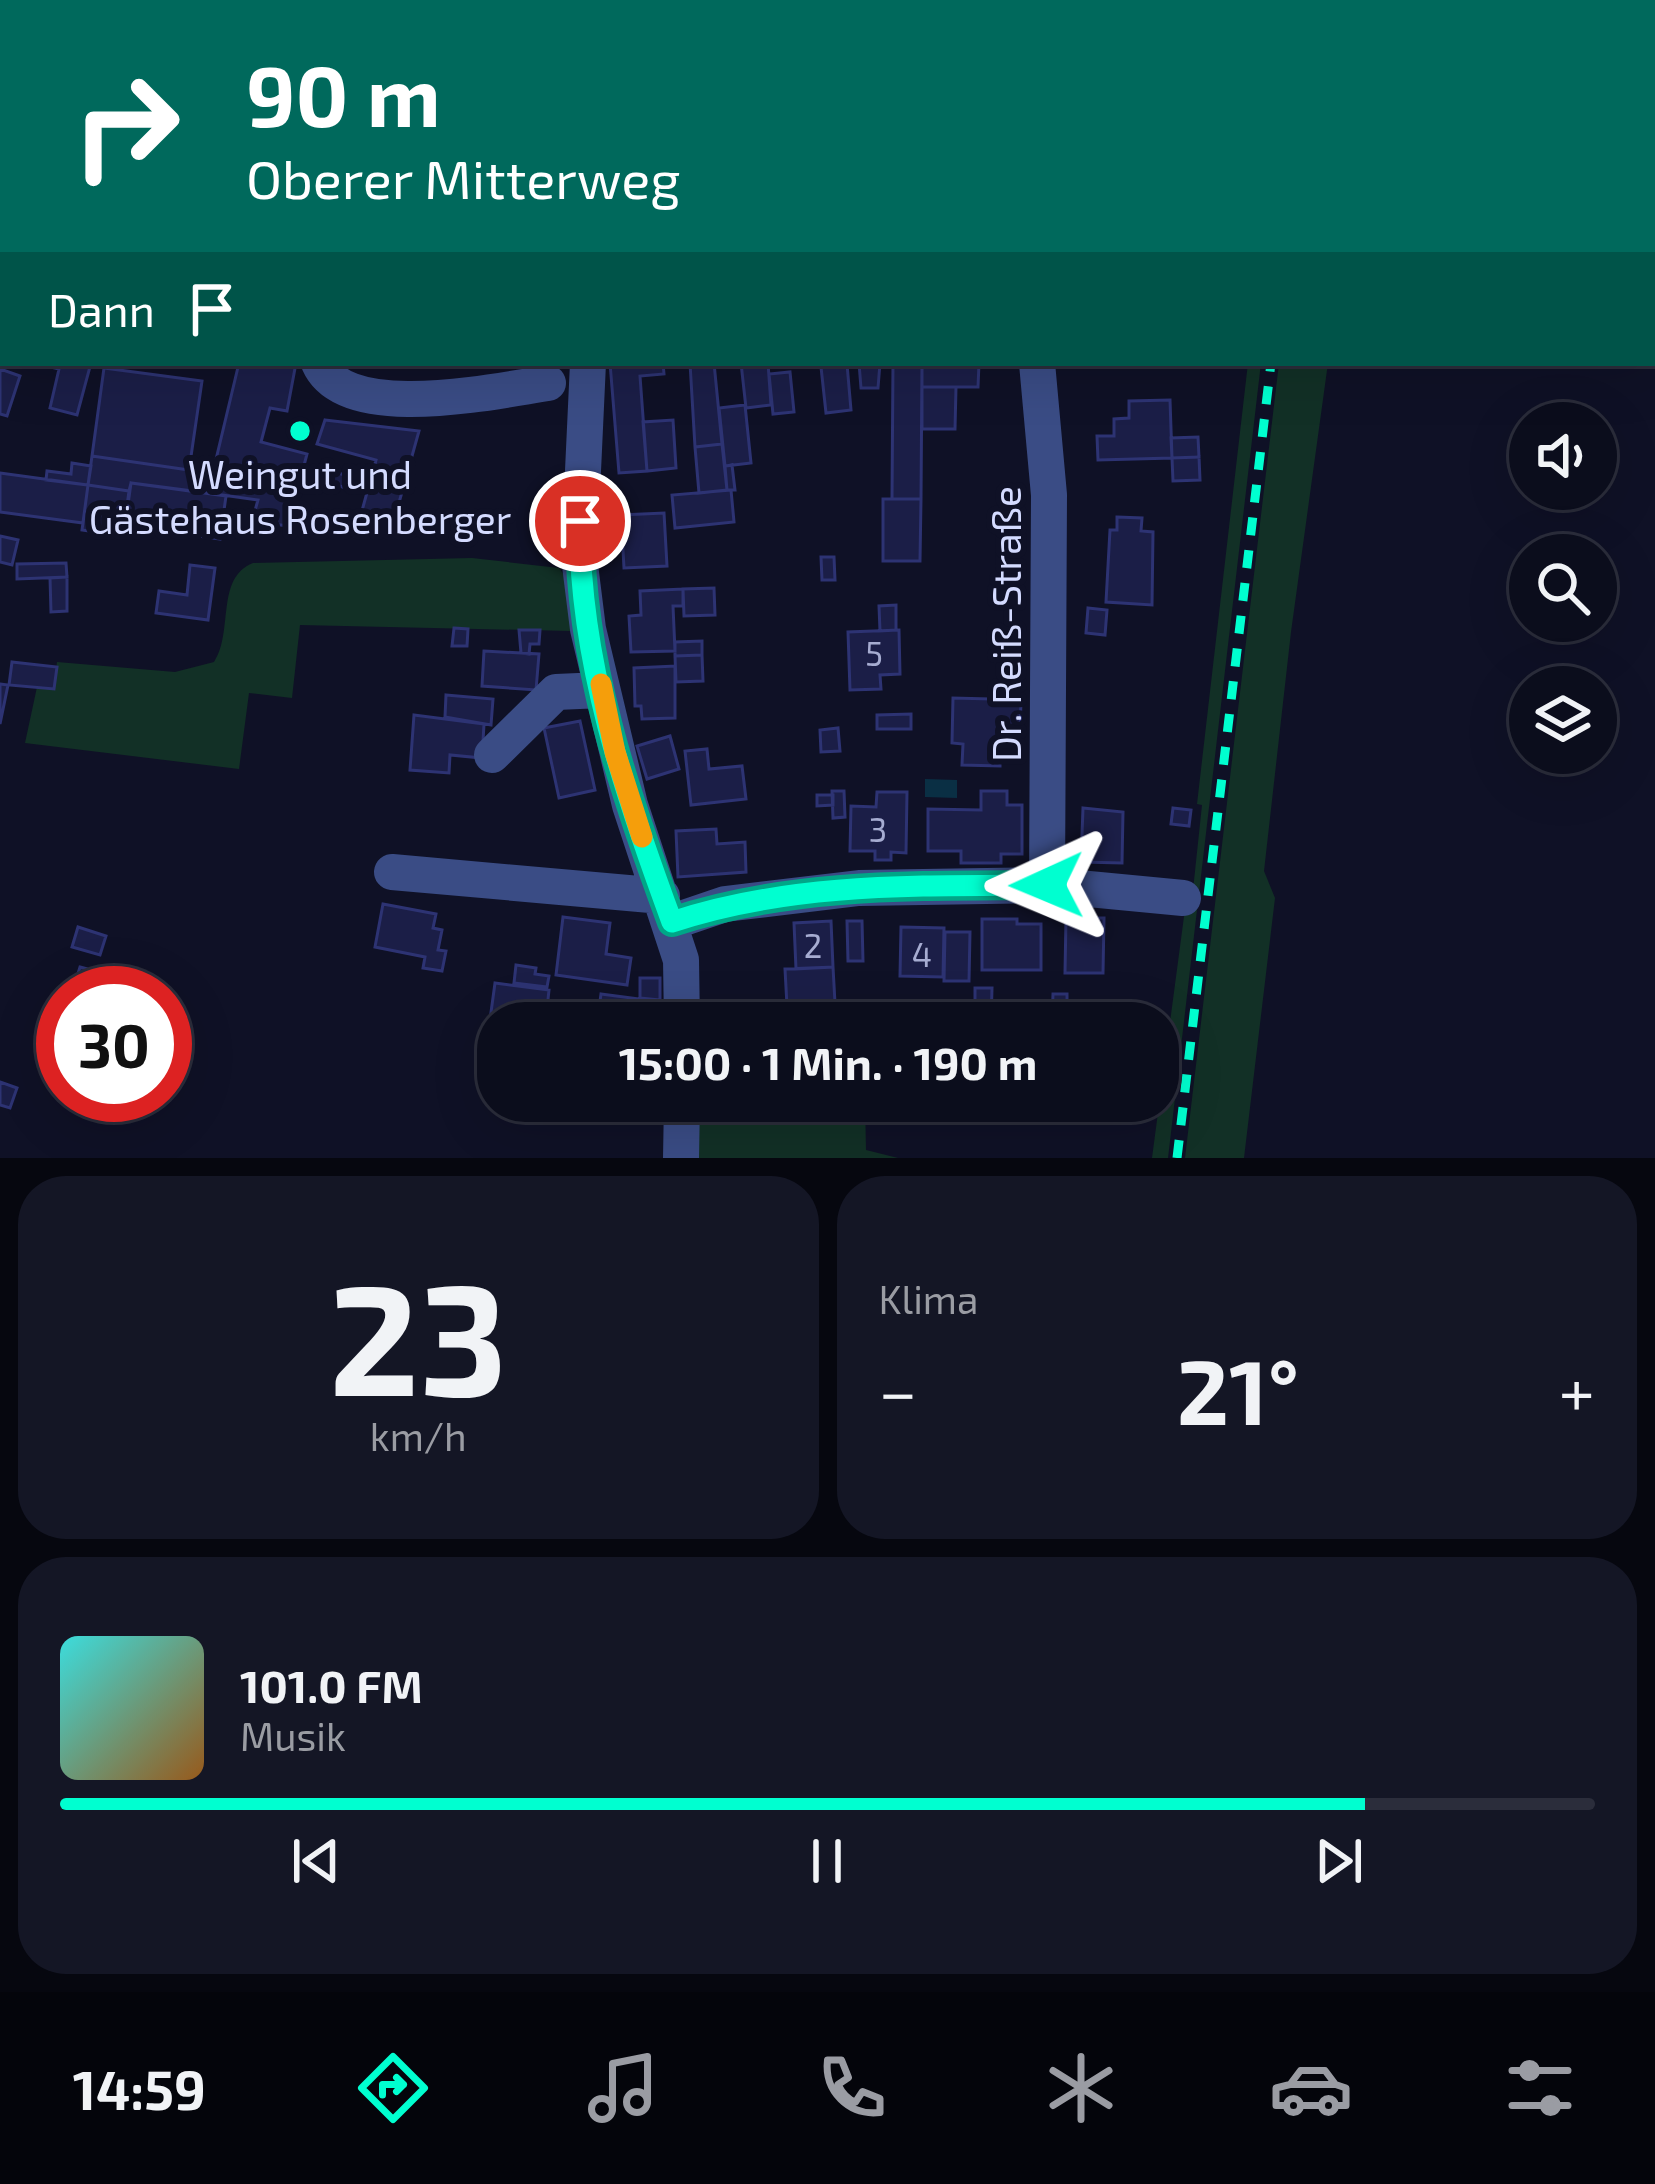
<!DOCTYPE html>
<html lang="de">
<meta charset="utf-8">
<style>
body{margin:0;font-family:"Exo 2",sans-serif;background:#141625;color:#f1f3f6;height:100vh;display:flex;flex-direction:column;font-size:45px;white-space:nowrap}
*{box-sizing:border-box;margin:0}
p{font-size:39px;color:#9a9ca3}
.icon{flex:none;width:66px;height:66px;fill:none;stroke:currentColor;stroke-width:2;stroke-linecap:round;stroke-linejoin:round}
.map{position:relative;height:1158px;overflow:hidden}
.details{display:flex;flex-direction:column;gap:18px;padding:18px;background:#06070f;flex:1}
.details>*{flex:none}
.top-card{position:absolute;left:0px;top:0px;width:1656px;height:366px;box-shadow:0 12px 48px #0002,0 0 0 3px #2b2d3b;background:#00695c;color:#fff;overflow:hidden}
.tools{position:absolute;left:1509px;top:402px;display:grid;gap:24px}
.tools a{display:grid;place-items:center;width:108px;height:108px;border-radius:50%;background:#0b0d1c;box-shadow:0 12px 48px #0002,0 0 0 3px #2b2d3b;font-size:60px}
.speed{position:absolute;left:36px;top:966px;display:flex;gap:24px;font-size:60px;font-weight:700;text-align:center}
.speed>*{display:grid;place-content:center;width:156px;height:156px;border-radius:50%;background:#0b0d1c;box-shadow:0 12px 48px #0002,0 0 0 3px #2b2d3b;line-height:1}
.speed .limit{border:18px solid #d22;background:#fff;color:#111}
.pin{position:absolute;display:grid;place-items:center;width:102px;height:102px;color:#fff;margin:-51px;border:6px solid #fff;border-radius:50%;box-shadow:0 3px 12px #0007}
.me{position:absolute;width:132px;margin:-66px;rotate:269deg;stroke-linejoin:round;filter:drop-shadow(0 0 9px #0008)}
.turn{display:flex;align-items:center;gap:42px;height:252px;padding:0 48px;font-size:54px}
.turn .icon{width:156px;height:156px;stroke-width:2.5}
.turn b{display:block;font-size:84px;line-height:102px}
.then{display:flex;align-items:center;height:114px;padding:0 48px;background:#0003;gap:24px;font-size:45px}
.big{font-size:90px;font-weight:700;line-height:1.1}
.details .widget{flex:1;display:flex;flex-direction:column;justify-content:center;gap:18px;min-width:0;padding:0 42px;border-radius:48px;background:#141625}
.details .dial{align-items:center;gap:0}
.dial b{font-size:156px;line-height:1}
.song{display:flex;align-items:center;gap:36px}
.cover{width:144px;height:144px;border-radius:18px;background:linear-gradient(135deg,hsl(180 70% 55%),hsl(30 70% 35%))}
.played{height:12px;border-radius:6px;background:linear-gradient(90deg,#00ffd0 85%,#2b2d3b 85%)}
.keys{display:flex;justify-content:space-around;direction:ltr}
.heat{display:flex;justify-content:space-between;align-items:center;font-size:66px;direction:ltr}
.details .tiles{flex:1;display:grid;gap:18px;grid-template-columns:1fr 1fr}
.widget:last-child{grid-column:span 2}
.trip{position:absolute;left:477px;top:1002px;width:702px;height:120px;border-radius:48px;background:#0b0d1c;box-shadow:0 12px 48px #0002,0 0 0 3px #2b2d3b;font-weight:700;line-height:120px;text-align:center}
.tabs{display:flex;height:192px;justify-content:space-around;align-items:center;background:#04050b;color:#9a9ca3}
.tabs .icon{width:84px;height:84px}
.tabs .current{color:#00ffd0}
.tabs b{font-size:54px;color:#f1f3f6}
.map>svg:first-child{display:block}
.green{fill:#123026}
.water{fill:#0a2f44}
.building{fill:#1b1e47;stroke:#2d3373;stroke-width:3}
.lines{fill:none;stroke-linecap:round;stroke-linejoin:round}
.minor{stroke:#3a4c85;stroke-width:36}
.rail{stroke:#00ffd0;stroke-width:9;stroke-dasharray:18 15;stroke-linecap:butt}
.route-casing{stroke:#00a687;stroke-width:30}
.route{stroke:#00ffd0;stroke-width:21}
.slow{stroke:#f59e0b;stroke-width:21}
.poi-dot{fill:#00ffd0;stroke:#0f1126;stroke-width:4.5}
.labels{text-anchor:middle;dominant-baseline:central;stroke-width:12;stroke-linejoin:round;paint-order:stroke}
.number-label{font-size:33px;fill:#a6acd1}
.poi-label{font-size:39px;fill:#d4dbff;stroke:#0f1126}
.street-label{font-size:39px;fill:#d4dbff;stroke:#0f1126}
</style>
<div class="map">
<svg width="1655" height="1158" viewBox="0 0 1655 1158">
<rect width="100%" height="100%" fill="#0f1126"/>
<path class="green" d="M1248,363H1261L1168,1158H1152L1185,909H1191L1202,805L1197,804Z
M1279,363H1328L1291,632L1264,871L1275,898L1244,1158H1185Z
M472,558L559,568L564,575L571,631L300,625L292,698L249,693L239,769L25,743L37,687L54,689L57,662L175,672L214,662C234,632 215,578 253,563Z
M693,1101H865L866,1150L898,1158H692Z"/>
<path class="water" d="M925,779L957,780V798L925,797Z"/>
<path class="building" d="M486,0H536V3H487Z
M0,164L3,165V213L0,212Z
M34,363H91L77,415L50,408L59,369Z
M239,363H296L287,411L270,408L261,442L307,454L288,526L252,521L258,500L208,493Z
M610,363H663L664,374L640,376L647,471L619,473Z
M690,363H714L722,444L695,447Z
M741,363H768L771,405L746,408Z
M859,363H880L878,388H861Z
M893,363H922L921,499H892Z
M922,363H979L978,387H922Z
M847,364L851,410L826,413L821,367Z
M104,368L202,381L189,470L92,456Z
M0,369L20,376L7,416L0,414Z
M790,372L794,412L773,414L769,374Z
M922,387H956L955,429H922Z
M1170,400L1172,458L1098,460L1097,436H1114V419L1129,418V401Z
M745,405L751,463L725,466L719,408Z
M325,420L419,431L390,535L355,536L376,460L317,444Z
M673,420L676,468L647,471L643,422Z
M1198,437L1199,457L1172,458L1171,438Z
M722,444L727,490L699,493L695,447Z
M92,456L189,470L213,473L208,493L131,483L129,491L88,485Z
M1199,457L1200,480L1173,481L1172,458Z
M72,463L91,466L88,485L46,480L47,471L71,474Z
M732,465L735,490H727L725,466Z
M335,472L348,476L345,488L332,483Z
M0,473L88,485L83,523L0,512Z
M131,483L226,496L220,539L125,526Z
M88,485L129,491L123,536L82,530Z
M731,490L734,522L675,528L672,495Z
M883,499H921L920,561H883Z
M664,513L667,566L624,568L621,515Z
M1117,517L1142,518L1141,531L1153,532L1152,605L1106,602L1110,530H1117Z
M0,536L18,540L12,565L0,562Z
M821,557H834L835,580H822Z
M66,563L67,577L17,579V564Z
M190,565L215,568L208,620L156,613L159,591L187,595Z
M67,577V611L51,612L50,578Z
M714,588L715,615L684,616L683,589Z
M683,589V606H673L675,651L631,652L629,616L641,615L640,591Z
M896,605V630L880,631L879,606Z
M1088,608L1107,610L1105,635L1086,633Z
M454,628L468,629L467,646H452Z
M519,630H540L539,644H530L529,654L521,653Z
M899,630L900,674L880,675L881,689L850,690L848,632Z
M702,641V655L675,656V642Z
M484,651L539,654L536,690L482,686Z
M702,655L703,681L676,682L675,656Z
M12,662L57,667L54,689L9,685Z
M675,666V718L642,719L641,706H635L634,668Z
M0,684L8,685L0,724Z
M992,684H1013V697H1021L1020,743H1000V766L962,765L963,744L952,743L953,698L991,699Z
M446,695L493,699L491,725L445,717Z
M911,714V729H877V715Z
M414,715L484,724L482,758L450,755L449,773L410,770Z
M580,721L595,790L559,798L544,728Z
M838,728L840,751L821,752L820,730Z
M670,736L679,769L647,779L637,746Z
M707,749L709,769L742,766L746,799L691,805L685,751Z
M832,791H844L845,817L833,818Z
M981,791H1007V805H1022V854H1001V863H961V851H928V809L981,810Z
M877,792H907L906,853L891,852V860H875V851H850L851,806L876,807Z
M817,795H833V805L817,806Z
M1083,808L1123,812L1122,863L1081,862Z
M1173,808L1191,810L1189,826L1171,824Z
M716,829L717,844L745,842L746,872L678,877L676,831Z
M383,904L436,914L433,928L442,930L438,950L446,951L442,971L423,968L425,957L375,947Z
M563,917L610,923L606,954L631,958L627,985L556,975Z
M1066,918H1104L1103,973H1065Z
M982,919H1017V924H1041V970H982Z
M831,921L833,967L796,969L794,923Z
M847,921H862L863,961H848Z
M78,927L106,936L100,955L72,947Z
M901,927L944,928L943,977L900,976Z
M945,932H970L969,981H944Z
M516,965L536,968L535,974L549,976L547,987L514,983Z
M80,967L99,972L92,993H72Z
M833,967L835,1003L787,1006L785,969Z
M640,978H660V1000L640,998Z
M495,983L549,990L547,1009L524,1006L521,1023H498V1028L489,1027Z
M975,988H992L991,1023H975Z
M601,994L662,1002L659,1023H597Z
M1053,994H1067V1023H1052Z
M945,1003H963V1017H945Z
M0,1082L17,1088L10,1108L0,1105Z"/>
<g class="lines">
<path class="minor" d="M389,0L390,3
M461,0L462,3
M1277,3V0
M1653,72H1655
M0,240L3,241
M319,363C346,424 494,391 548,383
M588,363L579,557L588,629L630,805L681,960L682,1023
M1037,363L1049,495L1047,885
M492,755L556,692L602,690
M392,872L662,896
M672,922L725,904L859,888L1047,885L1183,898
M681,1158L682,1101"/>
<path class="rail" d="M1313,3V0
M1177,1158L1271,363"/>
</g>
<g class="lines">
<g class="route-casing">
<path id="route" d="M580,521C578,658 625,795 672,922C792,882 921,886 1047,885"/>
</g>
<use href="#route" class="route"/>
<path class="slow" d="M601,684L615,752L642,837"/>
</g>
<circle class="poi-dot" cx="300" cy="431" r="12"/>
<g class="labels">
<g class="number-label">
<text x="874" y="653">5</text>
<text x="878" y="829">3</text>
<text x="813" y="945">2</text>
<text x="922" y="954">4</text>
</g>
<g class="poi-label">
<text x="300" y="473">Weingut und<tspan x="300" dy="45">Gästehaus Rosenberger</tspan></text>
</g>
<g class="street-label">
<text transform="translate(1005 624) rotate(-90)">Dr. Reiß-Straße</text>
</g>
</g>
</svg>
<div class="tools">
<a><svg class="icon" aria-label="sound" viewBox="0 0 24 24"><path d="M4 9h4l5-4v14l-5-4H4zM17 9q2 3 0 6"/></svg></a>
<a><svg class="icon" aria-label="search" viewBox="0 0 24 24"><circle cx="10" cy="10" r="6"/><path d="M15 15l6 6"/></svg></a>
<a><svg class="icon" aria-label="layers" viewBox="0 0 24 24"><path d="M12 4l9 5-9 5-9-5zM3 14l9 5 9-5"/></svg></a>
</div>
<div class="speed"><div class="limit">30</div></div>
<div class="pin" style="left:580px;top:521px;background:#d93025"><svg class="icon" aria-label="arrive" viewBox="0 0 24 24"><path d="M6 21V4h12l-3 4 3 4H6"/></svg></div>
<svg class="me" style="left:1047px;top:885px" viewBox="-20 -20 40 40"><path d="M0-17L14 15 0 8-14 15z" fill="#00ffd0" stroke="#fff" stroke-width="4"/></svg>
<div class="trip">15:00 · 1 Min. · 190 m</div>
<div class="top-card">
<div class="turn"><svg class="icon" aria-label="right" viewBox="0 0 24 24"><path d="M7 20v-9h11M14 6l5 5-5 5"/></svg><div><b>90 m</b>Oberer Mitterweg</div></div>
<div class="then">Dann<svg class="icon" aria-label="arrive" viewBox="0 0 24 24"><path d="M6 21V4h12l-3 4 3 4H6"/></svg></div>
</div>
</div>
<section class="details">
<div class="tiles">
<div class="widget dial"><b>23</b><p>km/h</p></div>
<div class="widget"><p>Klima</p>
<div class="heat"><a>−</a><b class="big">21°</b><a>+</a></div>
</div>
<div class="widget">
<div class="song"><i class="cover"></i><div><b>101.0 FM</b><p>Musik</p></div></div>
<div class="played"></div>
<div class="keys"><svg class="icon" aria-label="previous" viewBox="0 0 24 24"><path d="M18 5L8 12l10 7zM5 5v14"/></svg><svg class="icon" aria-label="pause" viewBox="0 0 24 24"><path d="M8 5v14M16 5v14"/></svg><svg class="icon" aria-label="next" viewBox="0 0 24 24"><path d="M6 5l10 7-10 7zM19 5v14"/></svg></div>
</div>
</div>
</section>
<nav class="tabs">
<b>14:59</b>
<svg class="icon current" aria-label="directions" viewBox="0 0 24 24"><path d="M12 3l9 9-9 9-9-9zM9 14v-3h6M13 9l2 2-2 2"/></svg>
<svg class="icon" aria-label="music" viewBox="0 0 24 24"><path d="M9 18V5l10-2v13"/><circle cx="6" cy="18" r="3"/><circle cx="16" cy="16" r="3"/></svg>
<svg class="icon" aria-label="phone" viewBox="0 0 24 24"><path d="M5 4h4l2 5-3 2q2 4 5 5l2-3 5 2v4C11 20 4 13 5 4z"/></svg>
<svg class="icon" aria-label="climate" viewBox="0 0 24 24"><path d="M12 3v18M4 7l16 10M4 17L20 7"/></svg>
<svg class="icon" aria-label="car" viewBox="0 0 24 24"><path d="M5 17H2v-5l4-1 3-4h7l3 4 3 1v5h-3M9 17h6M6 11h13"/><circle cx="7" cy="17" r="2"/><circle cx="17" cy="17" r="2"/></svg>
<svg class="icon" aria-label="filters" viewBox="0 0 24 24"><path d="M4 7h16M4 17h16"/><circle cx="9" cy="7" r="2"/><circle cx="15" cy="17" r="2"/></svg>
</nav>
